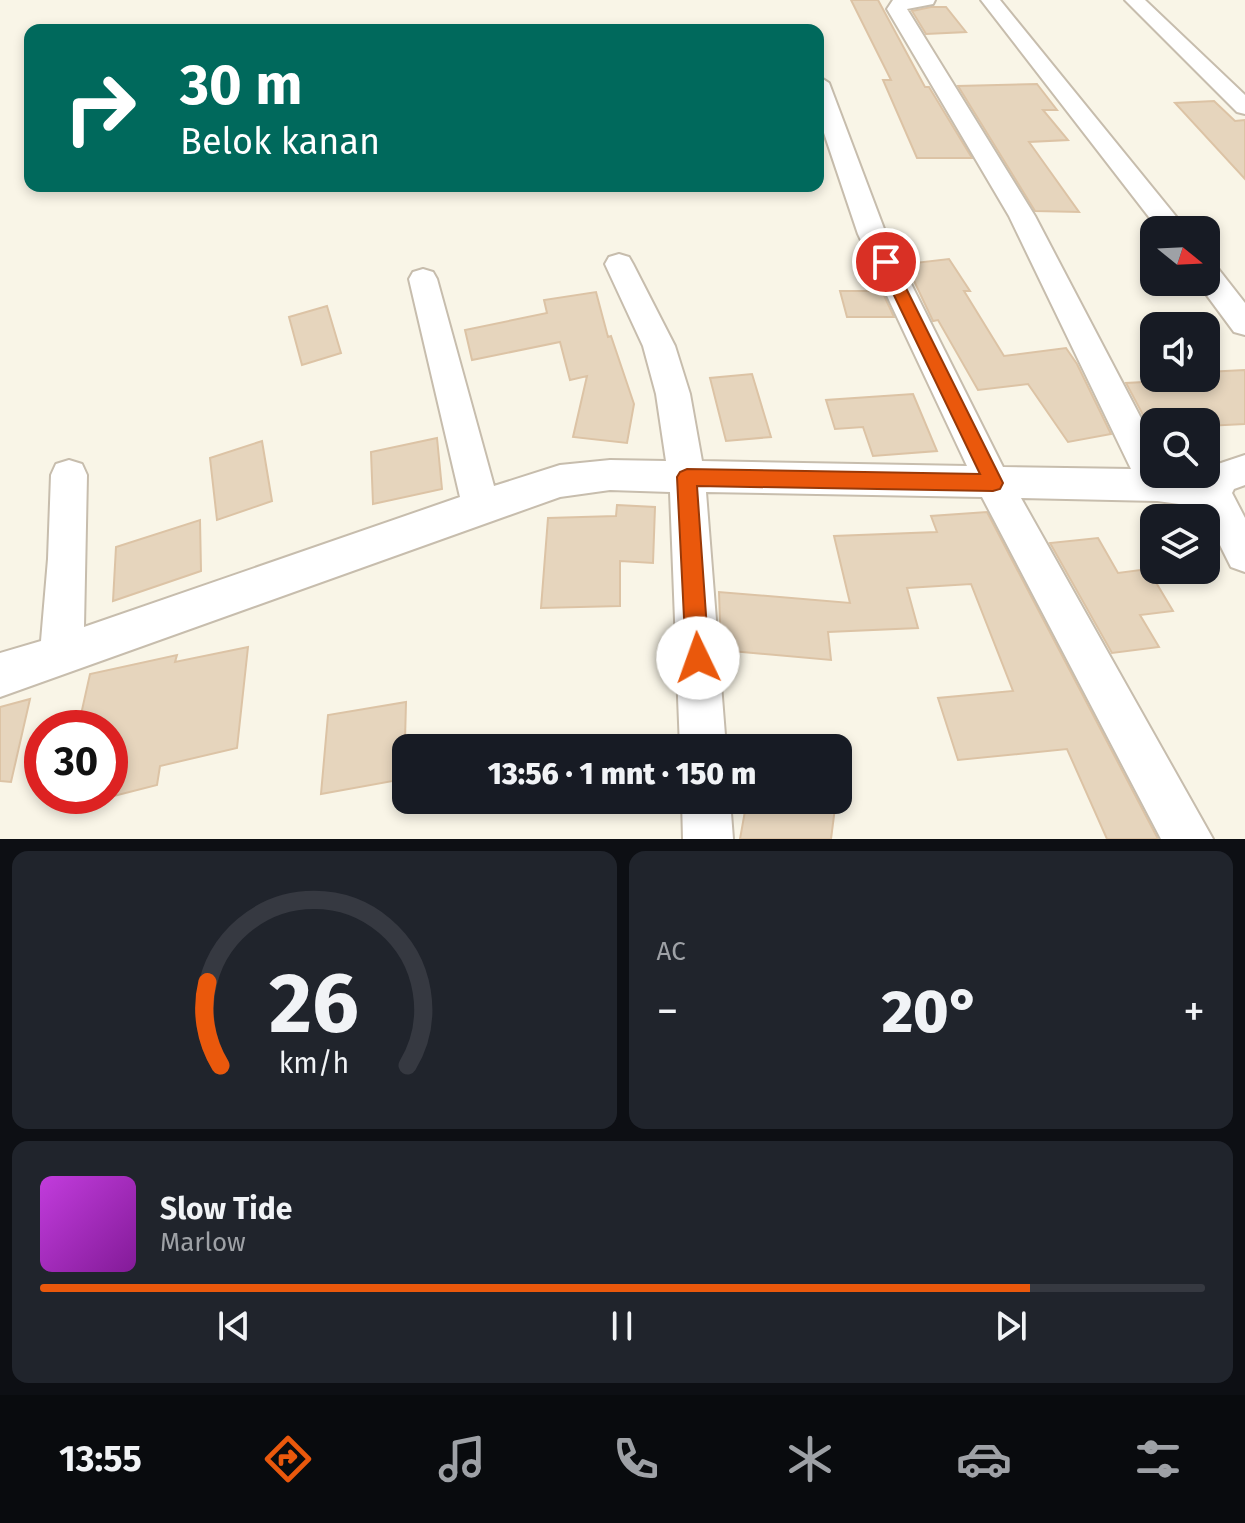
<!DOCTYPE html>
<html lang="id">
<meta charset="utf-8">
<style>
body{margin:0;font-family:"Fira Sans",sans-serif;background:#20242c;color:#f1f3f6;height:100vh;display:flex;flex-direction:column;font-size:30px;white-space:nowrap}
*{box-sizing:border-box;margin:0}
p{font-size:26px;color:#9ea1a6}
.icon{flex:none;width:44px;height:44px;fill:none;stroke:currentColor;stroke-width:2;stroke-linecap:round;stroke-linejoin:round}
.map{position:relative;height:839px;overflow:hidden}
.details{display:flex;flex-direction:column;gap:12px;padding:12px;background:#0d0f14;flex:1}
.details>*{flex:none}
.hud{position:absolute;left:24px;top:24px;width:800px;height:168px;border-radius:16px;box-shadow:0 4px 12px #0003;background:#00695c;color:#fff;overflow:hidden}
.needle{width:52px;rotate:108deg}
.controls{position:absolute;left:1140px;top:216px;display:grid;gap:16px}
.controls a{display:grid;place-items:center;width:80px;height:80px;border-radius:16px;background:#171b24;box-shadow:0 4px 12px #0003;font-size:40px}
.speed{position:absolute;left:24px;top:710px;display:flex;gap:16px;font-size:40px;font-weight:700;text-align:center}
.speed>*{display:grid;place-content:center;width:104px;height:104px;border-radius:50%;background:#171b24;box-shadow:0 4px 12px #0003;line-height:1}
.speed .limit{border:12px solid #d22;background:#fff;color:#111}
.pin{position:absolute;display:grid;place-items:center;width:68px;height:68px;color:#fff;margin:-34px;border:4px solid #fff;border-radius:50%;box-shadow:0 2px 8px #0007}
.me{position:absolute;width:88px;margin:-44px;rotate:357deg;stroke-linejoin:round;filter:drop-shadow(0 0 6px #0008)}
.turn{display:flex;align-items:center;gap:28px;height:168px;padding:0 24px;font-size:36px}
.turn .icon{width:104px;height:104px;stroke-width:2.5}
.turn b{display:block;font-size:56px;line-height:68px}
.big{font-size:60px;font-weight:800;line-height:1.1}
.details .tile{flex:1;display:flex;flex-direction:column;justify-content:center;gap:12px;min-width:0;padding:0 28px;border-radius:16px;background:#20242c}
.details .dial{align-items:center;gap:0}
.dial svg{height:208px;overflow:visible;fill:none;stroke:#363941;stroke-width:7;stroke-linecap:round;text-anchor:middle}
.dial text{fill:#f1f3f6;stroke:none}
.song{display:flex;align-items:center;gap:24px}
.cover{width:96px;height:96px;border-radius:12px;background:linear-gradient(135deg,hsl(290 70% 55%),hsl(290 70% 35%))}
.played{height:8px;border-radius:4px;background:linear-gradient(90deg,#ea580c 85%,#363941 85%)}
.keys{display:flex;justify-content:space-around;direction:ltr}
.heat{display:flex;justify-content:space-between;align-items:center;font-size:44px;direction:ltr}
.details .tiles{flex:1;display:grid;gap:12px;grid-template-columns:1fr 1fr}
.tile:last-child{grid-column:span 2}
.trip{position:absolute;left:392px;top:734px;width:460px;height:80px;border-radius:16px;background:#171b24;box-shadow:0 4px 12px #0003;font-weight:800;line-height:80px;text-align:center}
.tabs{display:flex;height:128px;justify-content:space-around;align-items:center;background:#090b0e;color:#9ea1a6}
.tabs .icon{width:56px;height:56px}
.tabs .selected{color:#ea580c}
.tabs b{font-size:36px;color:#f1f3f6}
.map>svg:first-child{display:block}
.building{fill:#e6d5bd;stroke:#dcc3a5;stroke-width:2}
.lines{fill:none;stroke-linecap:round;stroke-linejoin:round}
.street-casing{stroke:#c7bdad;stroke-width:4}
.street{fill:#fff;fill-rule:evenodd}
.route{fill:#ea580c;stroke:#983908;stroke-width:2}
</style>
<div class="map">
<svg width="1245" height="839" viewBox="0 0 1245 839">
<rect width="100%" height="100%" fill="#f9f5e7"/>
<path class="building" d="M851,0H878L925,87H929L972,158H917L883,80H891Z
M931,7H946L966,32L926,34L912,11Z
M1037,84L1057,110H1043L1068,140L1029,142L1079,212L1035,211L958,86Z
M1214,101L1235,121L1245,120V179L1175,103Z
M949,259L970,291H964L1004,356L1066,348L1077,364L1111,434L1068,442L1028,384L978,390L938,320L933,321L906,264Z
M840,291H882L894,317H847Z
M596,292L608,337L611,336L634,404L627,443L573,437L587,376L570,380L560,342L472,360L465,330L547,313L544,300Z
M327,306L341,353L302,365L289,317Z
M1245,370V424L1206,426V422H1154V427L1150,428L1126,383L1203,379L1206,378V372Z
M752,374L771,437L726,441L710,378Z
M913,394L937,451L873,456L863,427L835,429L826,400Z
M437,438L442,489L373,504L371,452Z
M262,441L272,501L217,520L210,458Z
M617,505L655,507L653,563L620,561V606L541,608L548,518L616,516Z
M987,512L1158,839H1107L1067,749L958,760L938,698L1013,691L971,584L907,588L918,628L828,632L831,660L721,650L719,592L850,603L834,536L937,532L931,516Z
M200,520L201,571L113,601L116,547Z
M1098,538L1118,573L1148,569L1173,611L1140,615L1159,647L1112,653L1050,543Z
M248,647L237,748L160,766L157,785L110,797V728H78L90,674L177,655L175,662Z
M30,699L11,782L0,781V707Z
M406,702L404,779L321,794L328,715Z
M747,800H836L831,839H740Z"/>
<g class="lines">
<g class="street-casing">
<path id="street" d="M893,0H935L933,4L907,9L1035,216L1154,443V474L1203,475L1206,474V468L1245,455V485L1234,489L1232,493L1245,518V572L1231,567L1201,507L1157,501L1021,498L1213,839H1161L982,497L706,492L726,748H680L670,492L610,490L560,497L0,697V653L41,641L48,559L51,475L56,464L69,460L82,464L87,475L84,627L460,497L409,279L413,272L423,269L433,272L437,279L494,486L560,465L610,460L666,461L656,394L643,346L605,264L609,257L619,254L629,257L633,264L675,346L690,394L702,461L967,466L858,234L818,115V76L829,83L886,234L1003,467L1131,469L1009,216L887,9Z
M981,0H1000L1187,230H1159Z
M1125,0H1145L1245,95V114L1237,112Z
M1206,263L1216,266L1245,303V335L1234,332L1197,282H1206Z
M682,800H730L733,839H683Z"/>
</g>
<use href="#street" class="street"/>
</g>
<path class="route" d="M886,257L893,262L1000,477L1003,483L1000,489L993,491L697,486L709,658L706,666L698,669L690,666L686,658L677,477L680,472L687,469L980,474L878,262Z"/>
</svg>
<div class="controls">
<a><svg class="needle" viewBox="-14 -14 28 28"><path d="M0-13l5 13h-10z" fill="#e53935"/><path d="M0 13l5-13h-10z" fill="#9ea1a6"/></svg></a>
<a><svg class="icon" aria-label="sound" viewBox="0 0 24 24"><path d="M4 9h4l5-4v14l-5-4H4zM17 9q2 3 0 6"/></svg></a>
<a><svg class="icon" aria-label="search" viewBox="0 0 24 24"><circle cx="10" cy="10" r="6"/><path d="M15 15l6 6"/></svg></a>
<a><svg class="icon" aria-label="layers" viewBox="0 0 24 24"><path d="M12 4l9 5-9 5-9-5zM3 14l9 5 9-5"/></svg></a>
</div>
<div class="speed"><div class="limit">30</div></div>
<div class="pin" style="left:886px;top:262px;background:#d93025"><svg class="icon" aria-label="arrive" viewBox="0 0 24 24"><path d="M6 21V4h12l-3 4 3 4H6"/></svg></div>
<svg class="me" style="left:698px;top:658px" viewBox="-20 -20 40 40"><circle r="19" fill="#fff"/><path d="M0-13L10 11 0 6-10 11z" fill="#ea580c"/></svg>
<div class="trip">13:56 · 1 mnt · 150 m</div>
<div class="hud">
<div class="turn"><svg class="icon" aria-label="right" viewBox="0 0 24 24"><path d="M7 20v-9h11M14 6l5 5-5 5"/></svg><div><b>30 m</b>Belok kanan</div></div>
</div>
</div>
<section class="details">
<div class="tiles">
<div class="tile dial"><svg viewBox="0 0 100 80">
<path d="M14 69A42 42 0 1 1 86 69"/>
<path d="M14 69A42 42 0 0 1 9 37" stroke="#ea580c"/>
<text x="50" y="56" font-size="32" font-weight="700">26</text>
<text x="50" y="72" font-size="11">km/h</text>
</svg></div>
<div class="tile"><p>AC</p>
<div class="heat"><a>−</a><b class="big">20°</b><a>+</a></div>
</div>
<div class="tile">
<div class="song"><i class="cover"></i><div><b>Slow Tide</b><p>Marlow</p></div></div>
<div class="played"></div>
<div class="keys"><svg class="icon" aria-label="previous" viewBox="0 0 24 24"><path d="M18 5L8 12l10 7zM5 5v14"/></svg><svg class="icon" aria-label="pause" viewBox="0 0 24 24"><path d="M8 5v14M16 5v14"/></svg><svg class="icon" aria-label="next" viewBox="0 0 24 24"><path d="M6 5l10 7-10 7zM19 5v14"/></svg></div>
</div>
</div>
</section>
<nav class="tabs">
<b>13:55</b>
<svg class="icon selected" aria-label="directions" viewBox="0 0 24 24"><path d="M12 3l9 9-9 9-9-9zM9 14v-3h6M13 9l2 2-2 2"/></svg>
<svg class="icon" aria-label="music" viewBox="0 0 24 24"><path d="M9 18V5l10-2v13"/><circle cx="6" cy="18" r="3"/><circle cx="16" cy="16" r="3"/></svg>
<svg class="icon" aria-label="phone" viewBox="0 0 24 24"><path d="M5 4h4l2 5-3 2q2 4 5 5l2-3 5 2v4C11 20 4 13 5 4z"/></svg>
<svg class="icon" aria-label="climate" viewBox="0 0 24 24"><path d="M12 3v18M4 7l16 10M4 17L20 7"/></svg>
<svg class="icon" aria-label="car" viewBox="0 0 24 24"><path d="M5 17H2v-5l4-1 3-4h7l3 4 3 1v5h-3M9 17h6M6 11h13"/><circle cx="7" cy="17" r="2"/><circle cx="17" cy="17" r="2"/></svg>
<svg class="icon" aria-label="filters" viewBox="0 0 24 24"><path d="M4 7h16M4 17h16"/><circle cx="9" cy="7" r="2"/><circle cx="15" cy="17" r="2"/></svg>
</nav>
